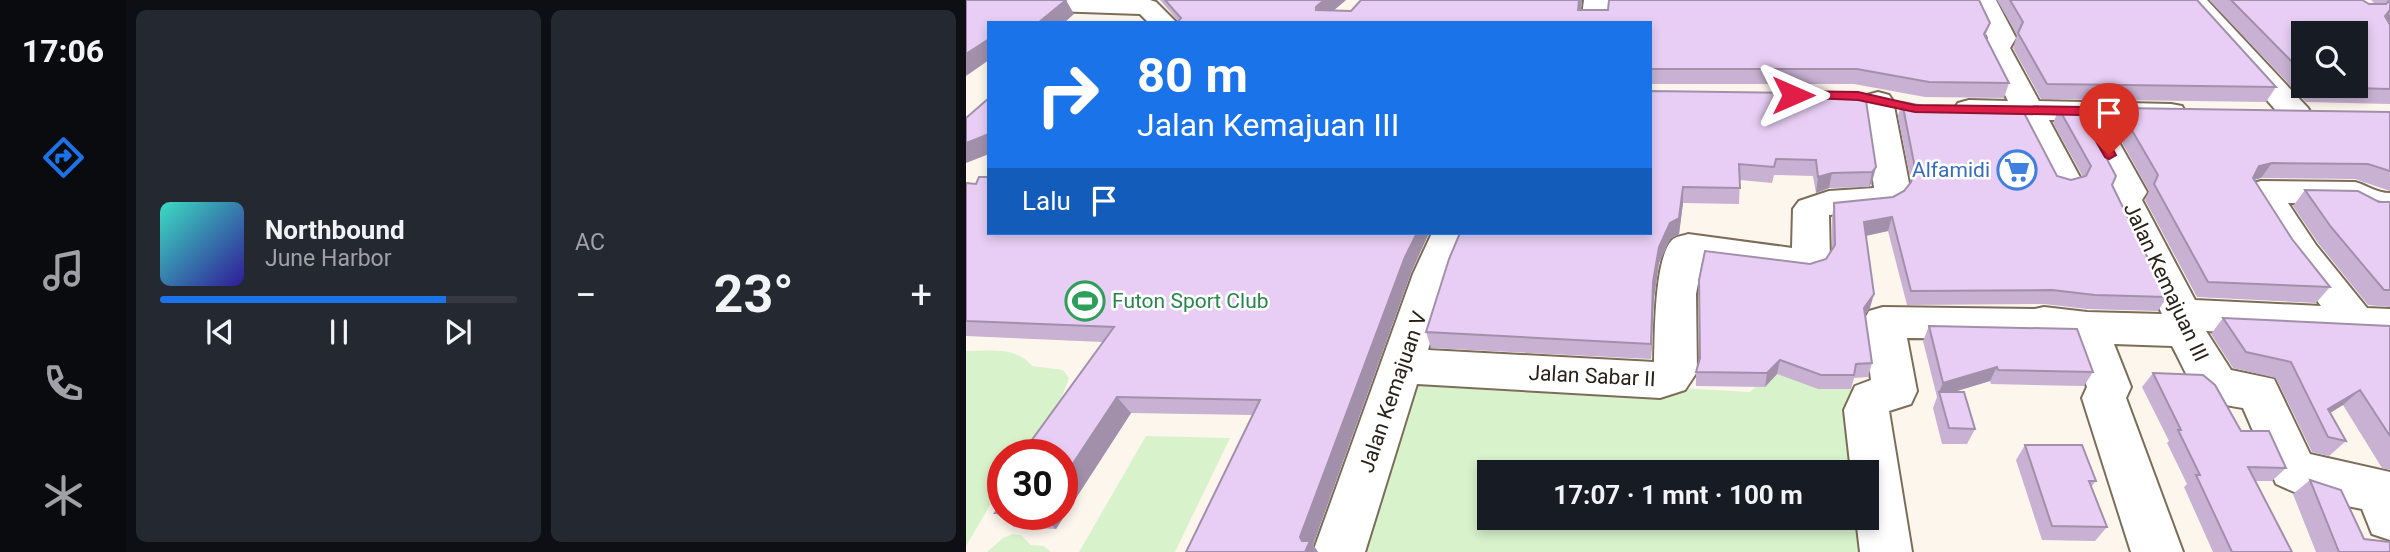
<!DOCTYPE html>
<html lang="id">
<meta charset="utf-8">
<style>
body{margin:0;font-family:Roboto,sans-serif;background:#242831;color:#f1f3f6;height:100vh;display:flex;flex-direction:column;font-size:26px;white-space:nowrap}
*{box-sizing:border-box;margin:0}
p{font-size:23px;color:#9ea1a6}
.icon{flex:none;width:38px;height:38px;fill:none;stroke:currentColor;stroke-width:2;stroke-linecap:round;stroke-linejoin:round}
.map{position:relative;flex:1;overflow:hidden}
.drawer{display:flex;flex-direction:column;gap:10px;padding:10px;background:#0d0f14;width:840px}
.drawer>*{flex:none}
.hud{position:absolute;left:21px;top:21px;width:665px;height:214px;border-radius:0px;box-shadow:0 4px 10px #0003;background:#1a73e8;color:#fff;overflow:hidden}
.tools{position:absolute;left:1325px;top:21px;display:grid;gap:14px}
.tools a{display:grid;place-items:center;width:77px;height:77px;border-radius:0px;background:#171b24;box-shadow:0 4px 10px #0003;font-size:35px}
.speed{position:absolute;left:21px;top:439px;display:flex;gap:14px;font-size:35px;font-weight:700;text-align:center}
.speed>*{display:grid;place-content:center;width:91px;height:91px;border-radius:50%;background:#171b24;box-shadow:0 4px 10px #0003;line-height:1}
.speed .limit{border:10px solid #d22;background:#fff;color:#111}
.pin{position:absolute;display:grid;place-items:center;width:60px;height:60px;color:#fff;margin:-72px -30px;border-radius:50% 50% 50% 0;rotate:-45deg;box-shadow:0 0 7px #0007}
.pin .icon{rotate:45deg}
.me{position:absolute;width:77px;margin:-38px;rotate:90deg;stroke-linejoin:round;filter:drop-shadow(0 0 5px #0008)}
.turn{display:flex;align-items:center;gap:24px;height:147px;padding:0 35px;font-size:32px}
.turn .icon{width:91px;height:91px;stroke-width:2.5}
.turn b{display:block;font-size:49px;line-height:60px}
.then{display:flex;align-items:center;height:66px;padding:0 35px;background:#0003;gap:14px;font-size:26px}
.big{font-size:52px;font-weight:700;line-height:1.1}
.drawer .card{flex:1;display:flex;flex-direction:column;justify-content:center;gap:10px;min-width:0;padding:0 24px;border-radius:10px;background:#242831}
.song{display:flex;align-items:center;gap:21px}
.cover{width:84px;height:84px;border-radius:10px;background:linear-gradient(135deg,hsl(170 70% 55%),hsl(250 70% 35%))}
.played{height:7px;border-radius:4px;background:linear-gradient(90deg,#1a73e8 80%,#363941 80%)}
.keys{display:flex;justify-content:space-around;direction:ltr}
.heat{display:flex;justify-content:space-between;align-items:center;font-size:38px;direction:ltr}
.drawer .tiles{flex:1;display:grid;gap:10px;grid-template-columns:repeat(2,1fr)}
.trip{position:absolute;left:511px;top:460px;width:402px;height:70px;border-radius:0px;background:#171b24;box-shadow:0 4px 10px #0003;font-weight:700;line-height:70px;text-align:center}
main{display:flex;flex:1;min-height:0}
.dock{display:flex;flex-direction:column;width:126px;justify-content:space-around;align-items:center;background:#090b0e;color:#9ea1a6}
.dock .icon{width:49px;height:49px}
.dock .active{color:#1a73e8}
.dock b{font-size:32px;color:#f1f3f6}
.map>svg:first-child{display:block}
.green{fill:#d8f2cc}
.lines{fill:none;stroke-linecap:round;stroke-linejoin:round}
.minor-casing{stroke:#7c6d59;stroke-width:4}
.minor{fill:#fff;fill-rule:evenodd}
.wall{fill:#c8b1d2;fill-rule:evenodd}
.shaded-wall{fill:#a290ab}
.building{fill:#e8cef4;stroke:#a290ab;stroke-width:2}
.route{fill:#e11d48;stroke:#92132f;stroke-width:2}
.labels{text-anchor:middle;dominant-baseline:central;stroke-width:5;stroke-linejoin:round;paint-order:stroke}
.shop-label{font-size:21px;fill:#366cbe;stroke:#fff;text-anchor:end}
.street-label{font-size:21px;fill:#29221a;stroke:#fff}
.leisure-label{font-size:21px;fill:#27864d;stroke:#fff;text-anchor:start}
</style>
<main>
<nav class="dock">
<b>17:06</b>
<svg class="icon active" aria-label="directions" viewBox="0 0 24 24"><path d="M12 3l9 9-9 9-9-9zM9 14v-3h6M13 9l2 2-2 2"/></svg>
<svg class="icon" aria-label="music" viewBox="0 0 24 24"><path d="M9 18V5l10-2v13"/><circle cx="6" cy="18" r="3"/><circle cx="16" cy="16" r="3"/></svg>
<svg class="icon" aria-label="phone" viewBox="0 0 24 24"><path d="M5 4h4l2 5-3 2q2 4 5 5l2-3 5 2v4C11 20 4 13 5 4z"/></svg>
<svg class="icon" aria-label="climate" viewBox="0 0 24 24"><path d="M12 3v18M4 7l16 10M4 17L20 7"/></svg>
</nav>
<section class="drawer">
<div class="tiles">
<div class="card">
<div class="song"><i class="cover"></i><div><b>Northbound</b><p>June Harbor</p></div></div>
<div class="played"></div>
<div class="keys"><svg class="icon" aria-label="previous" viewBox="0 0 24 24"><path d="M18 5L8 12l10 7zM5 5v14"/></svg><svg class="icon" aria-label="pause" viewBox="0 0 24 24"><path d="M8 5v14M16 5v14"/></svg><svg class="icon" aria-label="next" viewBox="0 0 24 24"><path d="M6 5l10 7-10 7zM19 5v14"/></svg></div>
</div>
<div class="card"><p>AC</p>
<div class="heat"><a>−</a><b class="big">23°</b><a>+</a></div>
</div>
</div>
</section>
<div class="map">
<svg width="1424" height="552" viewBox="0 0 1424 552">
<rect width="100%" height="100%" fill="#fdf6ed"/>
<path class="green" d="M0,351C25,351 49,346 66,366L97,370L103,378L94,402L57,455H37V483L0,546Z
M811,367L852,389H888L899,472H523V518H901L909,552H390L447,373L784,392Z
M180,436L264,438L209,552H113Z
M47,534L55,535L65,545L78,546L85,552H21L37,538Z"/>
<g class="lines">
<g class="minor-casing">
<path id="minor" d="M0,0H184L190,2L211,23H183L174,14L0,8Z
M618,0H644L641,23H615Z
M1004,0H1030L1050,38L1044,48L1073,101L1205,104L1216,106L1220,113L1216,120L1205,122L1141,121L1181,192L1176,200L1229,300L1355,306L1316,253L1278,192L1283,184L1295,181L1389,182C1403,186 1410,193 1424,193V217C1406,217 1394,216 1380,204L1322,203L1350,245L1401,308L1424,309V341L1240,331L1265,370L1308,379L1344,454L1424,472V540L1406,534L1396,509L1342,498L1310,484L1277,408C1225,401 1229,388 1206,346L1148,344L1165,387L1160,398L1217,552H1165L1116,398L1121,387L1105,341L1085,339L941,338L951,391L945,404L923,411L946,552H894L890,518H901V472H885L878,410L889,386L905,380L897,322L903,311L917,307L1069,309L1078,307L1121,312L1196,314L1141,198L1146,190L1110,120H1083L1116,181L1111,189L1099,192L1087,189L1051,119L992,115L988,109L992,103L1003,100L1042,101L1016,48L1022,38Z
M1214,0H1241L1342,108L1346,115L1342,122L1331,124L1320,122Z
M912,92L923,95L927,101L943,183L936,202L905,213L863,215L864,259L855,272L842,276L736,262L730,294L731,372L719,390L694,398L451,384L399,552H347L447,274L466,233H502L485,274L462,350L688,362C689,335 688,259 706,240C710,236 717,236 722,234L826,248L827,209L833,201L863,191L908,188L897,101L901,95Z"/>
</g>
<use href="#minor" class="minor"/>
</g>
<path class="wall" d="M194,0H380L367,11H385L616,0L615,10L1024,23L1019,37L1043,83L1038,98L959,97L888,84H684V23L212,21Z
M1031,0H1231L1310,87L1300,102L1075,99L1047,48L1051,35Z
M1243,0H1396L1403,4H1409L1405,0H1424L1423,22L1424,25V104L1340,102ZM1337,33L1390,86H1337Z
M684,91L910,167L906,182L903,187L863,188L850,193L847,176L808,175L806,183L774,180L773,204L717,203L713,234L704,239L693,263L688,298L685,359L465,348L460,332L684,233Z
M936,102L1091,176L1105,180L1117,177L1087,123L1093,109L1146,185L1201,297L1192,311L1121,309L1078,304L941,305L922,231L900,236L904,308L899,315L906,363L902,377L888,378L885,389H852L811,374L799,387L730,386V372L733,360V280L844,264L860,259L866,249V217L868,203L927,197L938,191L945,182L932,116Z
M1153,108L1424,112V191L1389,179L1295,178L1288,180L1326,239L1364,287L1350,303L1231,297L1179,200L1183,191L1146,124Z
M0,183L445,273L347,545L352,552H220L286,415L165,413L90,529L48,527L29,513H37V514H96L72,453L63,444L137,342L0,336Z
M1339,190L1424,202V307L1402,305L1352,243L1327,206Z
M1257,318L1424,326V470L1416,468L1377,405L1364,413L1380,441L1363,456L1346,452L1310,378L1267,368L1245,334Z
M963,326L1127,372L1118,386L1025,384L1024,381L988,392L1009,429L1001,444H976L967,408L971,397L957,341Z
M1187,373L1275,431L1320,468L1306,481H1289L1326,552H1247L1218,487L1221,484L1201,443L1203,441L1176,387Z
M1059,445L1130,481L1125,487L1141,527L1129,541L1076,540L1050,460Z
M1344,480L1398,539L1424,552H1350L1327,494Z"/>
<path class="shaded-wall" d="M100,0L108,14L98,23H72Z
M358,0H380L355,21L350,10V7Z
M613,0H616L613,23L612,10Z
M1424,10V22L1414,23Z
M22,39L23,41V60L0,76V54Z
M23,134V154L0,163V143Z
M1306,163L1295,178L1282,181L1293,166Z
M910,167L906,182L903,187L906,172Z
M866,173L863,188L850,193L852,177Z
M717,187V203L713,234L704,239L693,263L688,298L685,359V344L687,282L693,247Z
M926,217L922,231L894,237L898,222Z
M451,233H463L445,273L347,545L352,552H339L334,537L439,257Z
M908,294L904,308L894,322L898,308Z
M814,360L811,374L799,387L801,373Z
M1031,367L1024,381L974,396L973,392L977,383Z
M1394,390L1377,405L1354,419L1362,409Z
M151,397L165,413L90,529L73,515L96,514V480Z"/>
<path class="building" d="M0,0H100L72,23H23V39L0,54Z
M199,0H358L350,7V10L385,11L395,0H613L612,10H642L643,0H1013L1024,23L1018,34L1043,83L963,82L891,69H684V23H211L215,18Z
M1044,0H1231L1310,87L1081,84L1052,33L1057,22Z
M1265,0H1396L1403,4H1420L1424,0V10L1419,16L1424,25V89L1351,87L1349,86H1390V33H1337V73Z
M684,91L899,94L910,167L906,172L866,173L852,177L850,160L810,159L808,167L773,164L774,188L717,187L713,218L704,223L693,247L687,282L685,344L460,332L483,259L494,233H684Z
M23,98V134L0,143V118Z
M936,102L963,107L1056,109L1091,176L1105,180L1120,176L1125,166L1093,109H1114L1150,176L1146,185L1201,297L1129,295L1086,290L945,291L926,217L898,222L908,294L898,308L906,363L890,364L888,375H855L814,360L801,373L730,372L734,358L733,280L739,251L844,264L860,259L869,245L868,203L927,197L938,191L945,182L949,168Z
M1153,108L1424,112V171L1402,164L1306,163L1293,166L1287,178L1326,239L1364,287L1242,282L1188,184L1192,175Z
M13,177H23V233H451L439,257L334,537L336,541H344L339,552H220L294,400L151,397L96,480V455H70L77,445L63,444L148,327L0,321V183L10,184Z
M1339,190L1392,191L1413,202H1424V290H1418L1365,227Z
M1257,318L1424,326V436L1394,390L1362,409L1380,441L1362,437L1325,362L1280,352Z
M963,326L1111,329L1127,372L1032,370L1031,367L977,383Z
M1187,373L1237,375L1249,385L1275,431H1303L1320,468L1282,467L1326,552H1266L1230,475H1234L1212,430H1215Z
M973,392H998L1009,429L983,428Z
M1059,445H1116L1130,481H1123L1141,527L1086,526Z
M1344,480L1375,490L1398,539L1424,542V552H1373Z
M37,502V513H29Z"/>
<path class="route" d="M827,91L892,92L949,105L1120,107L1126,111L1150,155L1143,159L1139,157L1115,115L949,112L892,100L823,97V92Z"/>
<defs>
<g id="supermarket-ring" transform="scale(2.0125)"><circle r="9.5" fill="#fff" stroke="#3f7fe0" stroke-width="1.5"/><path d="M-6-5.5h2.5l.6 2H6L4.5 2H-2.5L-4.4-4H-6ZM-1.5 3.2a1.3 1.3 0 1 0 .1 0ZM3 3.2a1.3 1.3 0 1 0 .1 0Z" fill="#3f7fe0"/></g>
<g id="stadium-ring" transform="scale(2.0125)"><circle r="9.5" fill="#fff" stroke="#2e9e5b" stroke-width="1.5"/><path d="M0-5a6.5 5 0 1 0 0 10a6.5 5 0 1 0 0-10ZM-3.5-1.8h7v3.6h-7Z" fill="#2e9e5b"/></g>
</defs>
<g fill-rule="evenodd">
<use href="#supermarket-ring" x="1051" y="170"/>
<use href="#stadium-ring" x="119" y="301"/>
</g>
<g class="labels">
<g class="shop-label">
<text x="1024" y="170">Alfamidi</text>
</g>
<g class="street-label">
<text transform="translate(1200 282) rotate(65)">Jalan Kemajuan III</text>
<text transform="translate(626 376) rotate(3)">Jalan Sabar II</text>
<text transform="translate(427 392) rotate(-71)">Jalan Kemajuan V</text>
</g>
<g class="leisure-label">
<text x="146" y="301">Futon Sport Club</text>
</g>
</g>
</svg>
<div class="tools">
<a><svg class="icon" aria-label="search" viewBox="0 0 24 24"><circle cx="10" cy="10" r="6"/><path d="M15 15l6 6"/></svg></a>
</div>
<div class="speed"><div class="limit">30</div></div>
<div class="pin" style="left:1143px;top:155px;background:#d93025"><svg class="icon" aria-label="arrive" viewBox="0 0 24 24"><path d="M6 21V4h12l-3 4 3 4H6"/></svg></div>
<svg class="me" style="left:827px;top:95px" viewBox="-20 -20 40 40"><path d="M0-17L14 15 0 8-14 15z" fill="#e11d48" stroke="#fff" stroke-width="4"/></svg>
<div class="trip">17:07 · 1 mnt · 100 m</div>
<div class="hud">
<div class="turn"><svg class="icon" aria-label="right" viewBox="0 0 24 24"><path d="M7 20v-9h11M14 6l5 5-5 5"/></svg><div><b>80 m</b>Jalan Kemajuan III</div></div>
<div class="then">Lalu<svg class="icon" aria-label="arrive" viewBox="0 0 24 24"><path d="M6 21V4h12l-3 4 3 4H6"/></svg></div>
</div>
</div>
</main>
